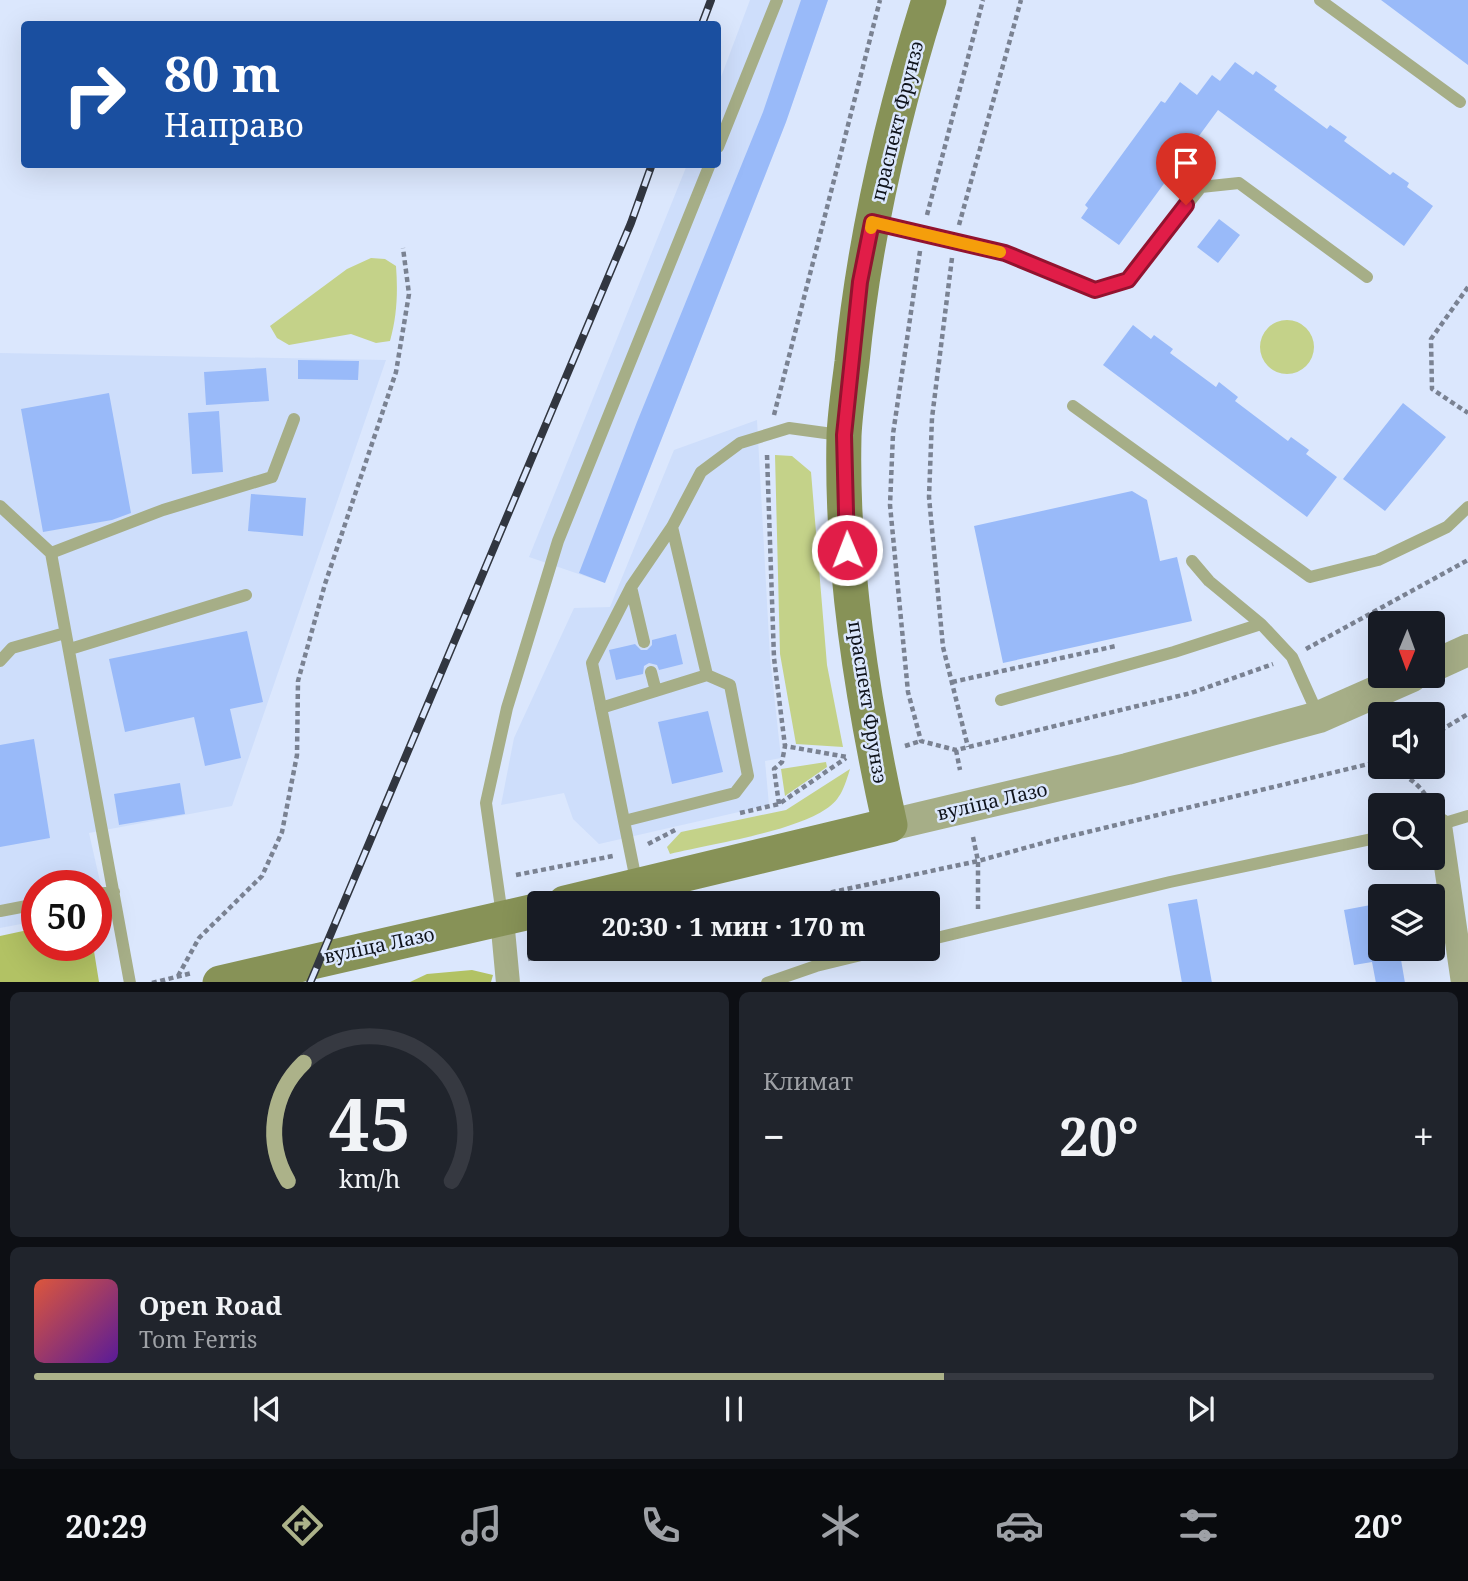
<!DOCTYPE html>
<html lang="ru">
<meta charset="utf-8">
<style>
body{margin:0;font-family:"Noto Serif",serif;background:#20242c;color:#f1f3f6;height:100vh;display:flex;flex-direction:column;font-size:26px;white-space:nowrap}
*{box-sizing:border-box;margin:0}
p{font-size:23px;color:#9ea1a6}
.icon{flex:none;width:38px;height:38px;fill:none;stroke:currentColor;stroke-width:2;stroke-linecap:round;stroke-linejoin:round}
.map{position:relative;height:982px;overflow:hidden}
.sheet{display:flex;flex-direction:column;gap:10px;padding:10px;background:#0d0f14;flex:1}
.sheet>*{flex:none}
.hud{position:absolute;left:21px;top:21px;width:700px;height:147px;border-radius:7px;box-shadow:0 7px 28px #0002;background:#1a4fa0;color:#fff;overflow:hidden}
.needle{width:46px;rotate:181deg}
.controls{position:absolute;left:1368px;top:611px;display:grid;gap:14px}
.controls a{display:grid;place-items:center;width:77px;height:77px;border-radius:7px;background:#171b24;box-shadow:0 7px 28px #0002;font-size:35px}
.speed{position:absolute;left:21px;top:870px;display:flex;gap:14px;font-size:35px;font-weight:700;text-align:center}
.speed>*{display:grid;place-content:center;width:91px;height:91px;border-radius:50%;background:#171b24;box-shadow:0 7px 28px #0002;line-height:1}
.speed .limit{border:10px solid #d22;background:#fff;color:#111}
.pin{position:absolute;display:grid;place-items:center;width:60px;height:60px;color:#fff;margin:-72px -30px;border-radius:50% 50% 50% 0;rotate:-45deg;box-shadow:0 0 7px #0007}
.pin .icon{rotate:45deg}
.me{position:absolute;width:77px;margin:-38px;rotate:359deg;stroke-linejoin:round;filter:drop-shadow(0 0 5px #0008)}
.turn{display:flex;align-items:center;gap:24px;height:147px;padding:0 28px;font-size:32px}
.turn .icon{width:91px;height:91px;stroke-width:2.5}
.turn b{display:block;font-size:49px;line-height:60px}
.big{font-size:52px;font-weight:700;line-height:1.1}
.sheet .card{flex:1;display:flex;flex-direction:column;justify-content:center;gap:10px;min-width:0;padding:0 24px;border-radius:10px;background:#20242c}
.sheet .dial{align-items:center;gap:0}
.dial svg{height:182px;overflow:visible;fill:none;stroke:#363941;stroke-width:7;stroke-linecap:round;text-anchor:middle}
.dial text{fill:#f1f3f6;stroke:none}
.song{display:flex;align-items:center;gap:21px}
.cover{width:84px;height:84px;border-radius:10px;background:linear-gradient(135deg,hsl(10 70% 55%),hsl(270 70% 35%))}
.played{height:7px;border-radius:4px;background:linear-gradient(90deg,#acb289 65%,#363941 65%)}
.keys{display:flex;justify-content:space-around;direction:ltr}
.heat{display:flex;justify-content:space-between;align-items:center;font-size:38px;direction:ltr}
.sheet .tiles{flex:1;display:grid;gap:10px;grid-template-columns:1fr 1fr}
.card:last-child{grid-column:span 2}
.trip{position:absolute;left:527px;top:891px;width:413px;height:70px;border-radius:7px;background:#171b24;box-shadow:0 7px 28px #0002;font-weight:700;line-height:70px;text-align:center}
.menu{display:flex;height:112px;justify-content:space-around;align-items:center;background:#090b0e;color:#9ea1a6}
.menu .icon{width:49px;height:49px}
.menu .current{color:#acb289}
.menu b{font-size:32px;color:#f1f3f6}
.map>svg:first-child{display:block}
.built{fill:#cedefb}
.green{fill:#c4d289}
.forest{fill:#b2c264}
.building{fill:#99baf9}
.lines{fill:none;stroke-linecap:round;stroke-linejoin:round}
.path{stroke:#7a8292;stroke-width:4.5;stroke-dasharray:5 3.5;stroke-linecap:butt}
.service{stroke:#a6ae87;stroke-width:12}
.minor{stroke:#a6ae87;stroke-width:24}
.tertiary{stroke:#a6ae87;stroke-width:32}
.secondary{stroke:#879257;stroke-width:35}
.rail-casing{stroke:#313640;stroke-width:8}
.rail{stroke:#dbe7fd;stroke-width:5;stroke-dasharray:16;stroke-linecap:butt}
.route-casing{stroke:#92132f;stroke-width:18}
.route{stroke:#e11d48;stroke-width:12}
.slow{stroke:#f59e0b;stroke-width:12}
.labels{text-anchor:middle;dominant-baseline:central;stroke-width:5;stroke-linejoin:round;paint-order:stroke}
.street-label{font-size:19px;fill:#0f131b;stroke:#dbe7fd}
</style>
<div class="map">
<svg width="1468" height="983" viewBox="0 0 1468 983">
<rect width="100%" height="100%" fill="#dbe7fd"/>
<path class="built" d="M750,0H828L786,122L605,583L529,557L687,165L718,164V85Z
M0,353L386,360L232,806L89,833L106,908L96,910V886H37V921L0,928Z
M757,420L770,657L781,758L765,761L769,805L599,844L573,819L564,793L501,805L514,738L574,608L610,607L674,450Z"/>
<path class="green" d="M371,258L385,259L396,266C398,292 397,316 390,341L376,343L351,334L289,345L277,338L270,326L347,269Z
M1260 347a27 27 0 1 1 54 0a27 27 0 1 1-54 0Z
M775,455L792,456L811,472L827,665L843,747L796,744L780,654Z
M826,762L827,767L785,796L781,769Z
M850,769C845,785 841,800 826,809C792,832 712,844 670,854L667,847L681,832L786,810Z"/>
<path class="forest" d="M37,928V945H93L99,982H0V936Z
M472,970L493,975L491,982H410L427,974Z"/>
<path class="building" d="M801,0H828L786,122L605,583L579,573L637,422L763,112Z
M1381,0H1468V65Z
M1235,62L1253,75L1256,71L1277,86L1274,90L1327,129L1330,125L1347,137L1344,141L1390,175L1393,172L1409,183L1407,187L1433,206L1404,246L1218,110L1119,245L1081,218L1088,208L1085,205L1161,101L1165,103L1180,82L1197,95L1212,75L1220,81Z
M1219,219L1240,235L1218,263L1197,247Z
M1133,325L1151,339L1154,335L1173,349L1170,353L1216,387L1219,382L1238,397L1235,401L1288,441L1291,437L1309,450L1306,454L1337,477L1307,517L1103,365Z
M298,360L359,361L358,380L298,379Z
M266,368L269,401L206,405L204,372Z
M109,393L131,513L112,520L43,532L21,409Z
M1403,403L1446,437L1385,511L1343,479Z
M219,411L223,472L192,474L188,413Z
M1132,491L1147,500L1160,561L1177,557L1192,621L1003,663L974,526Z
M251,494L306,498L303,536L248,531Z
M247,631L263,702L230,709L241,758L205,766L194,717L125,732L109,659Z
M676,634L683,664L659,670L657,665L649,663L644,666L643,674L616,680L609,650L635,644L641,650H647L652,645V640Z
M708,711L723,772L672,784L658,722Z
M34,739L50,838L0,847V745Z
M180,783L185,814L119,825L114,794Z
M1197,899L1212,983H1182L1168,904Z
M1376,904L1377,912L1381,911V948H1399L1405,983H1376L1372,962L1354,965L1344,910Z"/>
<g class="lines">
<path class="path" d="M927,215L983,0
M959,225L1021,0
M920,251L893,434L890,505L908,692L921,741L956,750L1191,693L1273,664
M952,258L932,418L929,497L943,647L968,747
M1468,287L1431,339L1432,389L1468,413
M774,415L880,0
M767,455L774,658L785,746L847,757
M1306,649L1468,560
M952,682L1116,646
M1433,735L1468,714
M905,746L921,741
M956,750L960,770
M1388,766C1406,776 1422,784 1430,804
M779,804L774,769L782,762L785,746
M740,813L779,804L846,758
M973,837L978,861V909
M648,844L677,829
M516,875L613,856
M781,903L978,861L1050,841L1381,761
M528,959L577,948
M178,976L199,938L262,876L282,832L297,755L298,681L325,584L396,372L409,294L403,248
M152,983L192,973"/>
<path class="service" d="M1320,0L1460,102
M718,147L777,0
M876,222L1005,253L1095,290L1128,280L1201,187L1239,183L1367,277
M1073,406L1310,577L1378,560L1447,527L1468,507
M0,506L51,553L130,983
M51,553L163,510L272,477L294,419
M1192,561L1209,581L1261,624
M631,587L644,642
M70,649L246,595
M0,661L12,648L65,633
M651,672L656,691
M1001,700L1174,652L1261,624L1292,657L1319,717
M601,708L707,675L672,527
M624,821L735,793L748,776L730,685L707,675
M1435,826L1468,816
M637,885L592,663L631,587L672,527L701,472L740,443L789,428L840,435
M96,894L114,892
M0,911L37,904
M502,915L486,803L507,708L558,541L710,164
M928,940L1170,882L1381,837
M767,983L816,966L890,948"/>
<path class="minor" d="M1440,825L1463,983
M502,919L508,983"/>
<path class="tertiary" d="M1433,666L1468,650
M890,825L1127,769L1319,717L1412,676"/>
<path class="secondary" d="M565,903L890,825C862,699 841,566 844,436C845,412 849,387 852,362C864,239 892,118 929,0
M220,983L539,910"/>
<g class="rail-casing">
<path id="rail" d="M702,24L711,0
M310,983L631,223L652,164"/>
</g>
<use href="#rail" class="rail"/>
</g>
<g class="lines">
<g class="route-casing">
<path id="route" d="M847,550L844,435L860,282L872,222L1005,253L1095,290L1128,280L1186,205"/>
</g>
<use href="#route" class="route"/>
<path class="slow" d="M871,228L872,222L1000,252"/>
</g>
<g class="labels">
<g class="street-label">
<text transform="translate(897 121) rotate(-76)">праспект Фрунзэ</text>
<text transform="translate(868 702) rotate(81)">праспект Фрунзэ</text>
<text transform="translate(992 801) rotate(-13)">вуліца Лазо</text>
<text transform="translate(379 945) rotate(-12)">вуліца Лазо</text>
</g>
</g>
</svg>
<div class="controls">
<a><svg class="needle" viewBox="-14 -14 28 28"><path d="M0-13l5 13h-10z" fill="#e53935"/><path d="M0 13l5-13h-10z" fill="#9ea1a6"/></svg></a>
<a><svg class="icon" aria-label="sound" viewBox="0 0 24 24"><path d="M4 9h4l5-4v14l-5-4H4zM17 9q2 3 0 6"/></svg></a>
<a><svg class="icon" aria-label="search" viewBox="0 0 24 24"><circle cx="10" cy="10" r="6"/><path d="M15 15l6 6"/></svg></a>
<a><svg class="icon" aria-label="layers" viewBox="0 0 24 24"><path d="M12 4l9 5-9 5-9-5zM3 14l9 5 9-5"/></svg></a>
</div>
<div class="speed"><div class="limit">50</div></div>
<div class="pin" style="left:1186px;top:205px;background:#d93025"><svg class="icon" aria-label="arrive" viewBox="0 0 24 24"><path d="M6 21V4h12l-3 4 3 4H6"/></svg></div>
<svg class="me" style="left:847px;top:550px" viewBox="-20 -20 40 40"><circle r="17" fill="#e11d48" stroke="#fff" stroke-width="3"/><path d="M0-11L8 9 0 5-8 9z" fill="#fff"/></svg>
<div class="trip">20:30 · 1 мин · 170 m</div>
<div class="hud">
<div class="turn"><svg class="icon" aria-label="right" viewBox="0 0 24 24"><path d="M7 20v-9h11M14 6l5 5-5 5"/></svg><div><b>80 m</b>Направо</div></div>
</div>
</div>
<section class="sheet">
<div class="tiles">
<div class="card dial"><svg viewBox="0 0 100 80">
<path d="M14 69A42 42 0 1 1 86 69"/>
<path d="M14 69A42 42 0 0 1 21 17" stroke="#acb289"/>
<text x="50" y="56" font-size="32" font-weight="700">45</text>
<text x="50" y="72" font-size="11">km/h</text>
</svg></div>
<div class="card"><p>Климат</p>
<div class="heat"><a>−</a><b class="big">20°</b><a>+</a></div>
</div>
<div class="card">
<div class="song"><i class="cover"></i><div><b>Open Road</b><p>Tom Ferris</p></div></div>
<div class="played"></div>
<div class="keys"><svg class="icon" aria-label="previous" viewBox="0 0 24 24"><path d="M18 5L8 12l10 7zM5 5v14"/></svg><svg class="icon" aria-label="pause" viewBox="0 0 24 24"><path d="M8 5v14M16 5v14"/></svg><svg class="icon" aria-label="next" viewBox="0 0 24 24"><path d="M6 5l10 7-10 7zM19 5v14"/></svg></div>
</div>
</div>
</section>
<nav class="menu">
<b>20:29</b>
<svg class="icon current" aria-label="directions" viewBox="0 0 24 24"><path d="M12 3l9 9-9 9-9-9zM9 14v-3h6M13 9l2 2-2 2"/></svg>
<svg class="icon" aria-label="music" viewBox="0 0 24 24"><path d="M9 18V5l10-2v13"/><circle cx="6" cy="18" r="3"/><circle cx="16" cy="16" r="3"/></svg>
<svg class="icon" aria-label="phone" viewBox="0 0 24 24"><path d="M5 4h4l2 5-3 2q2 4 5 5l2-3 5 2v4C11 20 4 13 5 4z"/></svg>
<svg class="icon" aria-label="climate" viewBox="0 0 24 24"><path d="M12 3v18M4 7l16 10M4 17L20 7"/></svg>
<svg class="icon" aria-label="car" viewBox="0 0 24 24"><path d="M5 17H2v-5l4-1 3-4h7l3 4 3 1v5h-3M9 17h6M6 11h13"/><circle cx="7" cy="17" r="2"/><circle cx="17" cy="17" r="2"/></svg>
<svg class="icon" aria-label="filters" viewBox="0 0 24 24"><path d="M4 7h16M4 17h16"/><circle cx="9" cy="7" r="2"/><circle cx="15" cy="17" r="2"/></svg>
<b>20°</b>
</nav>
